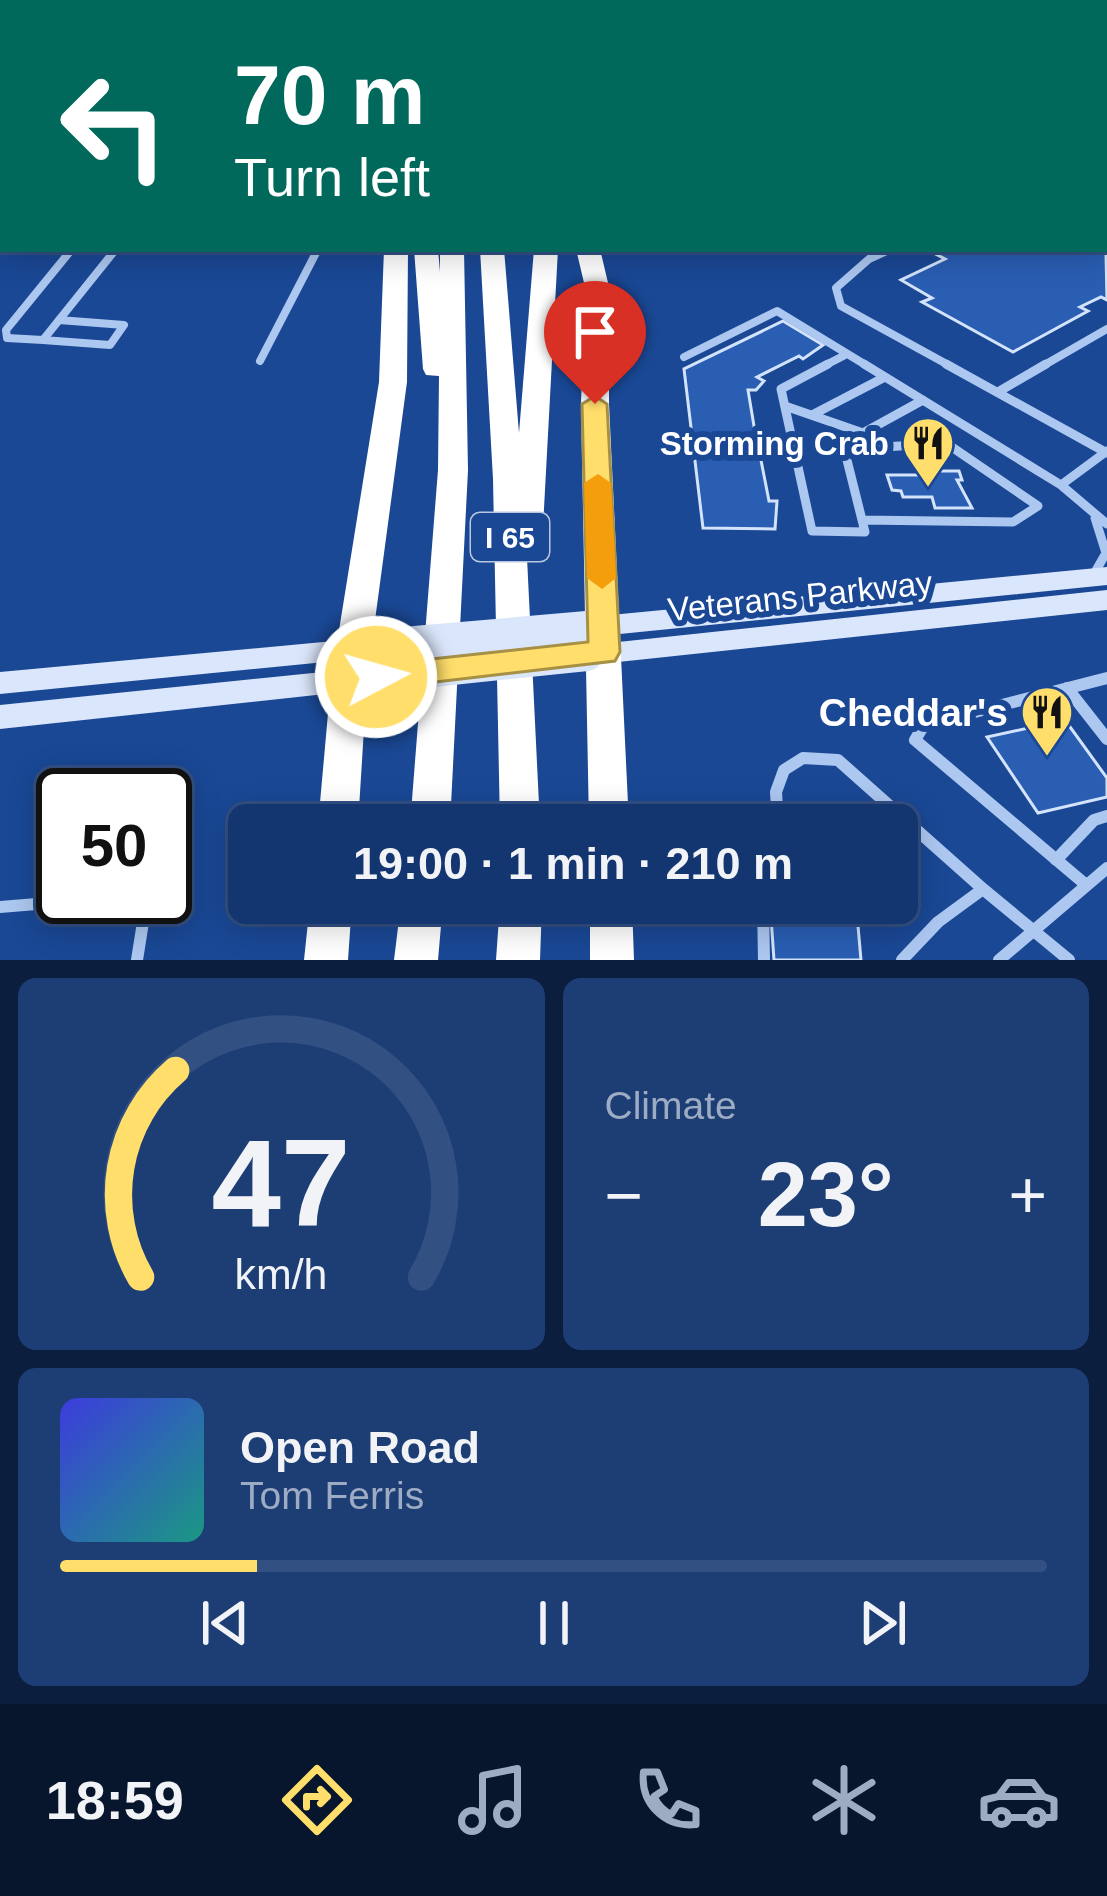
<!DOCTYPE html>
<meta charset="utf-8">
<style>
body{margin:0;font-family:Arial,sans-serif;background:#1d3e75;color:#f1f3f6;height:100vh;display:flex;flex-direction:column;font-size:45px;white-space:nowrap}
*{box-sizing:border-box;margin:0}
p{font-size:39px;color:#9dabc3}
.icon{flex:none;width:66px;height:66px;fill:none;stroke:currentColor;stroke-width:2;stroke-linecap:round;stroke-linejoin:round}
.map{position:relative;height:960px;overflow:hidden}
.drawer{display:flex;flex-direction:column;gap:18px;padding:18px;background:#0b1e3e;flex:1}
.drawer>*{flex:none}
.hud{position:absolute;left:0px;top:0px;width:1107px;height:252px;box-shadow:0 6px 30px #0003,0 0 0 3px #335083;background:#00695c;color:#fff;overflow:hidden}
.speed{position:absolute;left:36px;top:768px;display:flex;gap:24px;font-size:60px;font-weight:700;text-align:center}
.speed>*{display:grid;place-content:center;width:156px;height:156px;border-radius:50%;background:#143670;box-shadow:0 6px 30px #0003,0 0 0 3px #335083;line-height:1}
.speed .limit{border:6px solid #111;border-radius:18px;background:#fff;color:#111}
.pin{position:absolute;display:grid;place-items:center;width:102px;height:102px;color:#fff;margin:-123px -51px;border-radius:50% 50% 50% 0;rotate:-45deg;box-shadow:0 0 12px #0007}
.pin .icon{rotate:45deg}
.me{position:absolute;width:132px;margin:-66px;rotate:84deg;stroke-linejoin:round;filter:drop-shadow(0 0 9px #0008)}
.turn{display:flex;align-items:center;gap:42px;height:252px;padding:0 36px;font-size:54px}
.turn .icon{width:156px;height:156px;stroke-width:2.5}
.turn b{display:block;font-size:84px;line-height:102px}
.big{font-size:90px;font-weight:800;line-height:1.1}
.drawer .card{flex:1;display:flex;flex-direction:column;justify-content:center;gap:18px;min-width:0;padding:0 42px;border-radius:18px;background:#1d3e75}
.drawer .dial{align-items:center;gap:0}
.dial svg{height:312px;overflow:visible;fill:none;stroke:#335083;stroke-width:7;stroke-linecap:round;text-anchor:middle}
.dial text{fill:#f1f3f6;stroke:none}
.song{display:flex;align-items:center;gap:36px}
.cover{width:144px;height:144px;border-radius:18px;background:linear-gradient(135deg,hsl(240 70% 55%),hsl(170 70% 35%))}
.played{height:12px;border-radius:6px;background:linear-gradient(90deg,#ffde6b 20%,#335083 20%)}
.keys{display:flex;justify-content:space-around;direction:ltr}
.heat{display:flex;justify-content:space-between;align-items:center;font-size:66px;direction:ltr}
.drawer .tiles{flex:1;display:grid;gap:18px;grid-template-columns:1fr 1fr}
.card:last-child{grid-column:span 2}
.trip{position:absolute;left:228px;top:804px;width:690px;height:120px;border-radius:18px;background:#143670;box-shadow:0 6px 30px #0003,0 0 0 3px #335083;font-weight:800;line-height:120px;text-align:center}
.tabs{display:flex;height:192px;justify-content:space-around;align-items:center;background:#08162d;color:#9dabc3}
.tabs .icon{width:84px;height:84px}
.tabs .current{color:#ffde6b}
.tabs b{font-size:54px;color:#f1f3f6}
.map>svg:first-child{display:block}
.building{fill:#295eb3;stroke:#d3e3fb;stroke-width:3}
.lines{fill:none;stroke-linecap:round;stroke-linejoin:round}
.service-far3{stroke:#acc7f0;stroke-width:6}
.service-far2{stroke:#acc7f0;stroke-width:8}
.service-far1{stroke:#acc7f0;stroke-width:9}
.service{stroke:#acc7f0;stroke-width:12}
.minor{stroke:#acc7f0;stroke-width:8}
.tertiary{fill:#acc7f0;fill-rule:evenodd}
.secondary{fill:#dae6fb;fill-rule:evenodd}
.primary{fill:#f5f8ff;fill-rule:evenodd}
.motorway{fill:#fff;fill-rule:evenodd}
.secondary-bridge-far1{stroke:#dae6fb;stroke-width:24}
.secondary-bridge{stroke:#dae6fb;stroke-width:32}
.route{fill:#ffde6b;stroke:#a69046;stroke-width:3}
.slow{fill:#f59e0b}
.labels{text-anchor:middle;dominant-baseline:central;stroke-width:12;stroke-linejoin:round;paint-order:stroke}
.shield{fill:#1a4895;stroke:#bac8df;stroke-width:3}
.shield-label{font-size:30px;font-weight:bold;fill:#fff}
.poi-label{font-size:33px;font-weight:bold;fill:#fff;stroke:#1a4895;text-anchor:end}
.street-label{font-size:33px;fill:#fff;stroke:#1a4895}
.near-poi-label{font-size:39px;font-weight:bold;fill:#fff;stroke:#1a4895;text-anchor:end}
</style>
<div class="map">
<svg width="1107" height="960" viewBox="0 0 1107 960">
<rect width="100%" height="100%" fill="#1a4895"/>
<path class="building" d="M1104,162L1107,300L1101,297L1080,307L1088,311L1013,352L922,302L932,298L901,280L945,259L926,249H1104Z
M783,321L823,345L803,359L799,356L757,377L764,381L756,390H748L756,438H764L767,450H759L769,501H777L775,529L703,528L684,369Z
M921,471H959L962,480H957L972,508H935L932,497H903L901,491L892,490L887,475H923Z
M1065,720L1107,778V797L1038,813L987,737Z
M770,903H856L861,960H774Z"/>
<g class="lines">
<path class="service-far3" d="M901,3H917"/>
<path class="service-far2" d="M72,249L6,330L7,338L43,340L116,249
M891,249L869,259L836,288L841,306L952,367
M43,340L110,345L124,325L59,320
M684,357L777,311L869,367
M260,361L318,249
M822,367L847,354
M1041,367L1107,329"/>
<path class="service-far1" d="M828,364L781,389L812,531L865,532L843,444L923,400
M864,364L1061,485L1107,524
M946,364L1107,453
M998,392L1046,364
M785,406L863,433L884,447L946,443L1038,506L1013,522L862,520
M812,415L885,377
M1061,485L1107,451
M1094,574L1106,553L1095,518"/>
<path class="service" d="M1067,688L1107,739
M778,825L776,792L784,770L803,758L838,760L983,889L938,922L902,960
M1056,860L1094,820L1107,816
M1085,884L915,740L924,725L1107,678
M983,889L1069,960
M763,903L764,960
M0,907L121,897
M137,960L147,897
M999,960L1107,868"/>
<path class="minor" d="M665,0L672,3
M800,0L808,3
M837,3L846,0"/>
<path class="tertiary" d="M1057,0H1074L1078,3H1061Z
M1104,10L1107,11V19L1104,18Z"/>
<path class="secondary" d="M1107,567V585L590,637L580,634L576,627L580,620L590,617Z
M1107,590V610L590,665L580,662L576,655L580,648L590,645Z
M366,638L376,641L380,648L376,655L366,658L0,694V672Z
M362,668L372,671L376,679L372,687L362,690L0,729V705Z"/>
<path class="primary" d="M3,72V84L0,85V73Z"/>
<path class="motorway" d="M344,0H360V3H344Z
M379,0H395V3H379Z
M409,0H425V3H409Z
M439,0H455L456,3H440Z
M462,0H478L479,3H463Z
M500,0H518L520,3H502Z
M384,249H408L407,382L367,680L358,825H318L331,680L379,382Z
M414,249H438L440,272V249H464L468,470L450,825H410L438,470L439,376L426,375L423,369Z
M480,249H504L519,433L534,249H558L543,527L538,534L526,537L540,825H500L493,479Z
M576,249H600L609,287V404L629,825H589L581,404L585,287Z
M310,903H352L348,960H304Z
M401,903H443L438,960H394Z
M500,903H542L540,960H496Z
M590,903H632L634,960H590Z"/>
<path class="secondary-bridge-far1" d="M571,628L587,627"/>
<path class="secondary-bridge" d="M380,645L587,627
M376,677L587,655"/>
</g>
<path class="route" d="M595,396L607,404L620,652L615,661L376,689L365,686L360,677L365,668L376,665L588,642L582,404Z"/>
<path class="slow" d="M598,474L611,483L616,578L602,589L587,578L584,483Z"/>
<defs>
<g id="restaurant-pin" transform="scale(2.7)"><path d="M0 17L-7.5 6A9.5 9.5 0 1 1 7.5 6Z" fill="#ffde6b" stroke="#1a4895"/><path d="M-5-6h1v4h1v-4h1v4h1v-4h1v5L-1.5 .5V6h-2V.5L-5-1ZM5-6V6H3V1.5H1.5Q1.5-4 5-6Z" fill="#111"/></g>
</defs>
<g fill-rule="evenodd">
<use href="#restaurant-pin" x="928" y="443"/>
<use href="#restaurant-pin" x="1047" y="712"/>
</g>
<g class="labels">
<rect class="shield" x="471" y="513" width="78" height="48" rx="9"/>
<g class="shield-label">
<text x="510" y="537">I 65</text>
</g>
<g class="poi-label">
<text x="889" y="443">Storming Crab</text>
</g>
<g class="street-label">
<text transform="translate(800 596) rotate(-6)">Veterans Parkway</text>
</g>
<g class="near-poi-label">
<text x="1008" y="712">Cheddar's</text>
</g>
</g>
</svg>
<div class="speed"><div class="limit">50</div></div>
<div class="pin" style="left:595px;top:404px;background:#d93025"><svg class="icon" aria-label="arrive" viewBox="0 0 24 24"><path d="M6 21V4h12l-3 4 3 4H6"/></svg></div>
<svg class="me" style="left:376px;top:677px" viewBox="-20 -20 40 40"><circle r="17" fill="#ffde6b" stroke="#fff" stroke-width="3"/><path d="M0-11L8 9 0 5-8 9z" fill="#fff"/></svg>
<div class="trip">19:00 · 1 min · 210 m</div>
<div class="hud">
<div class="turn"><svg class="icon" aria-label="left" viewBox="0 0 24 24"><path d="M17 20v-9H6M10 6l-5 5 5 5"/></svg><div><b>70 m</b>Turn left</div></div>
</div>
</div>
<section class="drawer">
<div class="tiles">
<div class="card dial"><svg viewBox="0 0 100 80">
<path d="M14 69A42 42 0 1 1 86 69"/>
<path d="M14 69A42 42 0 0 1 23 16" stroke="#ffde6b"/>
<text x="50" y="56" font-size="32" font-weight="700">47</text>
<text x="50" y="72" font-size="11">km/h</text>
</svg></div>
<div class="card"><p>Climate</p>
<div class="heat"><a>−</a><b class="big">23°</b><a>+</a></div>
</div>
<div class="card">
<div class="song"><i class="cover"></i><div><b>Open Road</b><p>Tom Ferris</p></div></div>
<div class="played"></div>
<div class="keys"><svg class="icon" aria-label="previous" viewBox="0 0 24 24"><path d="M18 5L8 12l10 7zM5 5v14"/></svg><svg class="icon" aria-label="pause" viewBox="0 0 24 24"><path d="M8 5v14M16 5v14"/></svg><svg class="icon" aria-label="next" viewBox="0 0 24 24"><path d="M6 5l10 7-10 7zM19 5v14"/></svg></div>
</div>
</div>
</section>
<nav class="tabs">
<b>18:59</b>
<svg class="icon current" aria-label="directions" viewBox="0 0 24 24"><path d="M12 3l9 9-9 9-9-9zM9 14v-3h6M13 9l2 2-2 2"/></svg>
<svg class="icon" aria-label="music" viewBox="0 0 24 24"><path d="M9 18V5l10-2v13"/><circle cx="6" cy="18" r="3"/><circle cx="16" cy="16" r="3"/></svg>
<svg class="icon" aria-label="phone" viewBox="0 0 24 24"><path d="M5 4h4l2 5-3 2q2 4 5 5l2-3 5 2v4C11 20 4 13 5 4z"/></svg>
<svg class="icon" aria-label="climate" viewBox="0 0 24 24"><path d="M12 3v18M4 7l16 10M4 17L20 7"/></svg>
<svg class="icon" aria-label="car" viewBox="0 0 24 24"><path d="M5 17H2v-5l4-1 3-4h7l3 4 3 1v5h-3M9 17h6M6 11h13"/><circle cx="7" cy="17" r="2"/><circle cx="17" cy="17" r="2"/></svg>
</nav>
